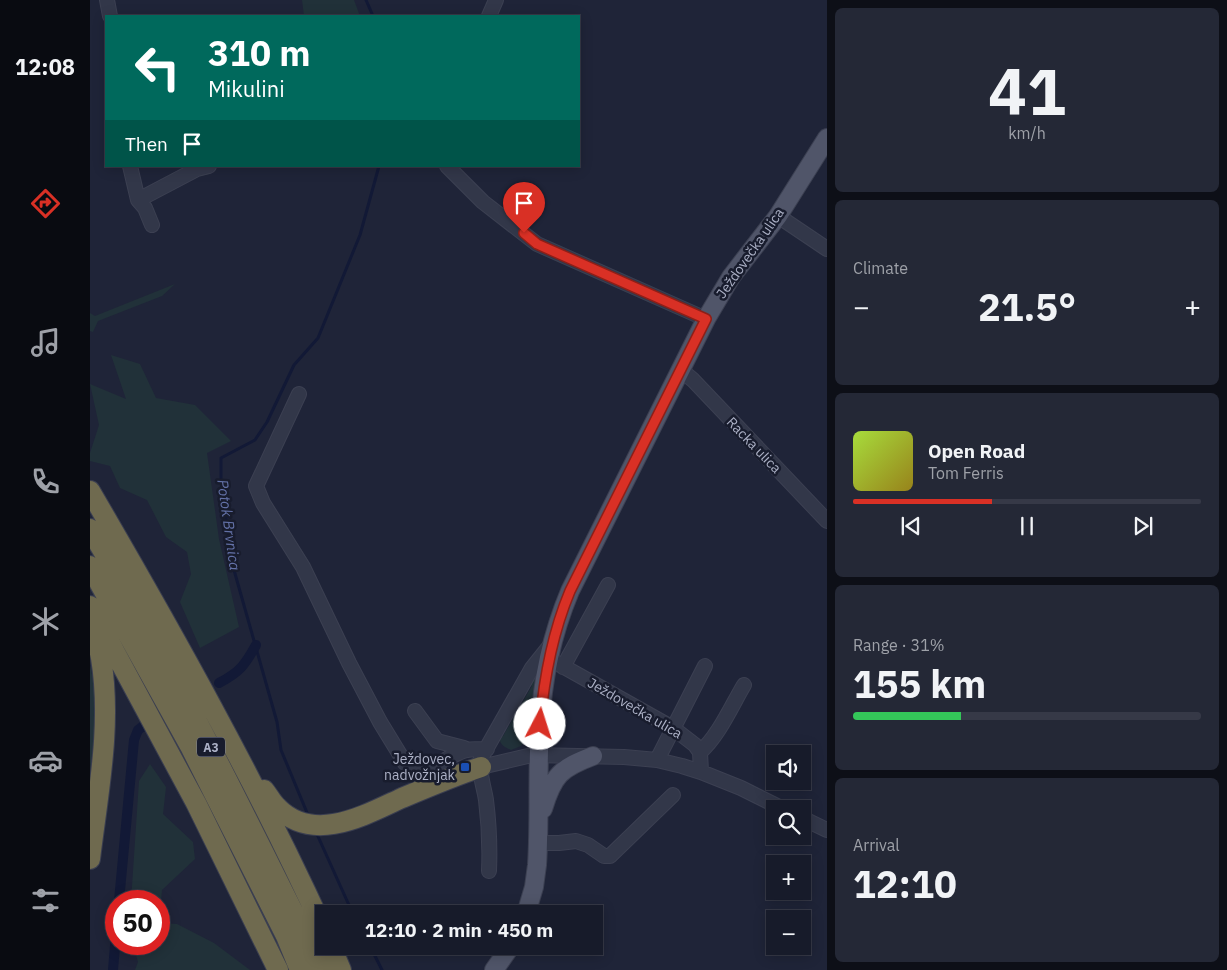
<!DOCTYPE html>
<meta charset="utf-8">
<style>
body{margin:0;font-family:"IBM Plex Sans",sans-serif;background:#242836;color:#f1f3f6;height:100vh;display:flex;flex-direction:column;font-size:19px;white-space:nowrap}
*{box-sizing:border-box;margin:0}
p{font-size:16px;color:#9ea1a8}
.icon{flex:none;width:28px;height:28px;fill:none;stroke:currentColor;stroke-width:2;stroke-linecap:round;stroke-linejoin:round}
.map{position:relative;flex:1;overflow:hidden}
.side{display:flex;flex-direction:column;gap:8px;padding:8px;background:#0d0f17;width:400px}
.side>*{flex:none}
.top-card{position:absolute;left:15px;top:15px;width:475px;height:152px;border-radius:0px;box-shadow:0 2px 12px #0003,0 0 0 1px #363947;background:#00695c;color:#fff;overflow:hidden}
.buttons{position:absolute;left:676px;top:745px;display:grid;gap:10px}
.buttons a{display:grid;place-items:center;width:45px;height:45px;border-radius:0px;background:#171b2a;box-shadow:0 2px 12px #0003,0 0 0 1px #363947;font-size:25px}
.speed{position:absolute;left:15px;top:890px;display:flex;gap:10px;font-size:25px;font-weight:700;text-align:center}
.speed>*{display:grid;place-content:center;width:65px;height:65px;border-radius:50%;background:#171b2a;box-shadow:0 2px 12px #0003,0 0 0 1px #363947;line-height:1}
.speed .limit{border:8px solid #d22;background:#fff;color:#111}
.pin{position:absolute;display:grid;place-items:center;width:42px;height:42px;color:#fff;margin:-51px -21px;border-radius:50% 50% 50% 0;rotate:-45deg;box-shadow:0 0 5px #0007}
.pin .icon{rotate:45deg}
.me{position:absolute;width:55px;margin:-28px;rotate:5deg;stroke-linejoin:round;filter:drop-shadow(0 0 4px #0008)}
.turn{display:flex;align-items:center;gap:18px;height:105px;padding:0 20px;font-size:22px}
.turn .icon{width:65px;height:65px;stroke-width:2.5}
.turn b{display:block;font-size:35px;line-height:42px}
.then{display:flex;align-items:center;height:48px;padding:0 20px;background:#0003;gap:10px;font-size:19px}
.big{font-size:38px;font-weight:700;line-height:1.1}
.side .card{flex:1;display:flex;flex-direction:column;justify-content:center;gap:8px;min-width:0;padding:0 18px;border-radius:8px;background:#242836}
.side .dial{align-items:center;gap:0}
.dial b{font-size:65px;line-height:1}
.song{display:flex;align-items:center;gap:15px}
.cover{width:60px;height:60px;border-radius:8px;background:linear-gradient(135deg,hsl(80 70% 55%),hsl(50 70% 35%))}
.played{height:5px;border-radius:2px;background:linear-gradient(90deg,#d93025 40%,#363947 40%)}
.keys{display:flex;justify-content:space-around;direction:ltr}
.heat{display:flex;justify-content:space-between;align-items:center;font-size:28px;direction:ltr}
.charge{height:8px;border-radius:4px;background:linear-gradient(90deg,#34c759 31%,#363947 0)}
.trip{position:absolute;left:225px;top:905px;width:288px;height:50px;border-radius:0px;background:#171b2a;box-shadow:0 2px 12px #0003,0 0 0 1px #363947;font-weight:700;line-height:50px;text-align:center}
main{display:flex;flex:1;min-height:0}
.menu{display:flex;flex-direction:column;width:90px;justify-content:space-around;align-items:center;background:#090b11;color:#9ea1a8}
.menu .icon{width:35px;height:35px}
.menu .on{color:#d93025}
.menu b{font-size:22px;color:#f1f3f6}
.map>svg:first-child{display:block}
.green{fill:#213139}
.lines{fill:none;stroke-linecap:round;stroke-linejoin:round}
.stream{stroke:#121936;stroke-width:3}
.canal{stroke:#121936;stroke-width:10}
.minor-casing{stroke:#3c4052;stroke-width:16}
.major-casing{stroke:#3c4052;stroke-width:20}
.highway-casing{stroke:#3a3e50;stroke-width:22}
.minor{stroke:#323749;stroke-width:14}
.major{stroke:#505569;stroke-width:18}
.highway{stroke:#6f6a4f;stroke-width:20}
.route-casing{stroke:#8d1f18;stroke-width:12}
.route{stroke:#d93025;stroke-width:9}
.transit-dot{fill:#1a4fb4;stroke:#181c2d;stroke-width:2}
.labels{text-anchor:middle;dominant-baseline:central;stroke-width:5;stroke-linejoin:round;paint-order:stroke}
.shield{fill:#181c2d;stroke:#808498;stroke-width:1}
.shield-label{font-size:12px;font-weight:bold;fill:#acb1c6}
.street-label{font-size:14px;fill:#acb1c6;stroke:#181c2d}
.poi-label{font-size:14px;fill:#acb1c6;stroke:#181c2d;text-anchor:end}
.water-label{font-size:15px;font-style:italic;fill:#6371a7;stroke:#181c2d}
</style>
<main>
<nav class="menu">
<b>12:08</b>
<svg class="icon on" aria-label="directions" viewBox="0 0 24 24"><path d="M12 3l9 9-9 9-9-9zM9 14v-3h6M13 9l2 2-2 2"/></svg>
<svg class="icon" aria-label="music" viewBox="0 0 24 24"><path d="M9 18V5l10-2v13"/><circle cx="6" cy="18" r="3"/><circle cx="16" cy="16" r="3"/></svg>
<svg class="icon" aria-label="phone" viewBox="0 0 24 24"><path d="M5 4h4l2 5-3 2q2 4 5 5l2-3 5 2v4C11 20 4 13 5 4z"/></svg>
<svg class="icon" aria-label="climate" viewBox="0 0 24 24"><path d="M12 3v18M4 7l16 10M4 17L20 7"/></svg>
<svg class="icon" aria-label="car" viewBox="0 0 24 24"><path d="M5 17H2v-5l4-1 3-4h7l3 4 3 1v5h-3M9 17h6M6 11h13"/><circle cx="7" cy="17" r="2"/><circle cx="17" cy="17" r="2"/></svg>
<svg class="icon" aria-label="filters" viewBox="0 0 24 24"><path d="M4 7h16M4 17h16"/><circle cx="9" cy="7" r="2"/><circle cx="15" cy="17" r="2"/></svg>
</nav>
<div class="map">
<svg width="737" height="970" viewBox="0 0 737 970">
<rect width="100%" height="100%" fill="#1f2438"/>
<path class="green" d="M212,0H264L270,16H214Z
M85,284L72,296L8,321L3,332L0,331V313L5,316Z
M21,355L50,364L66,398L105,405L141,441L117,453L129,539L149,627L110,648L90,602L101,574L97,552L76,537L57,500L30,488L20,466L0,461V453L9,425L0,384L36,399Z
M0,665C9,701 4,737 0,772Z
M446,674L437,739L431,746L421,750C415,747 409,745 410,737L413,736L442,686L440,684Z
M60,764L76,787L73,814L103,842L105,859L72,890L69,923L87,924L124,943L160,970H45L48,962L43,944H69V901H41L49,781Z"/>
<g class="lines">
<path class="stream" d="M276,0L283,16
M218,815L191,750L187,722L142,563L131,480V458L165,440L177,422L204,365L228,338L270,235L289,166
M226,832L263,914
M280,946L292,970"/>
<path class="canal" d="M129,683C150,672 155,665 166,645
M29,901L44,740L48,730L56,724
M23,970L26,934"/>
<g class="minor-casing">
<path id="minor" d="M17,0L20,16
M399,16L406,0
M40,166L48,200L55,208L62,225
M357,166L393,202L447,244L616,319
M48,200L107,169L119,166
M688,216L737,249
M591,370L603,380L737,521
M209,394L166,486L173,503L213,567L259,663L290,722L315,763C336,781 355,755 377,750C383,749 390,749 397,749
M458,660L467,663L583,728L605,745L610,752L611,772
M473,667L518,585
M325,711L347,741L374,748L377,750
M610,752C628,737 642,705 654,685
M567,760L615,666
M391,767L442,755L534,757L567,760L592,766L611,772L651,788L693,809
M712,818L737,830
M449,843H469L486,841L498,845L514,856H520L583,795
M399,871C400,848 399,824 396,800C394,787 388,771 391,758L442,668L462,643"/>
</g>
<g class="major-casing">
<path id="major" d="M453,809C463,775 471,768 503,756
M436,914L444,887L447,865C450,819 447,773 450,728C452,680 462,634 480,591L616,319L641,277L688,216L737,138
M404,970L421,946"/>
</g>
<g class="highway-casing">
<path id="highway" d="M0,491C84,635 165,780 234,931
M0,529C79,661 147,798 215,936L230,970
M0,566L101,748L196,936L210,970
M0,606L106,803L188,970
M174,790C179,796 182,803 188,808C224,844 275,815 312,798C338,787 364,776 391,767
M0,859C8,793 22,725 11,658C9,647 5,636 2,625
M241,946L251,970"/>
</g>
<use href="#minor" class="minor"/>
<use href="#major" class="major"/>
<use href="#highway" class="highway"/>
</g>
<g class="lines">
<g class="route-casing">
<path id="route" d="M434,233L447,244L616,319L480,591C462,634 454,678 450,724"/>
</g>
<use href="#route" class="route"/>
</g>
<rect class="transit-dot" x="370" y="762" width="10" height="10" rx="2.5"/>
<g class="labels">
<rect class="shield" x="107" y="737.5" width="28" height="19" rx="4"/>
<g class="shield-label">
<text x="121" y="747">A3</text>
</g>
<g class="street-label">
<text transform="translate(660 253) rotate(-55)">Ježdovečka ulica</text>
<text transform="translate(664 445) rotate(46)">Racka ulica</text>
<text transform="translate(545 708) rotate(30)">Ježdovečka ulica</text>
</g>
<g class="poi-label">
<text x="365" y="759">Ježdovec,<tspan x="365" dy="16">nadvožnjak</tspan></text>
</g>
<g class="water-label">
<text transform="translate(139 525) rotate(82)">Potok Brvnica</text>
</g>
</g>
</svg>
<div class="buttons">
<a><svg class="icon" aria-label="sound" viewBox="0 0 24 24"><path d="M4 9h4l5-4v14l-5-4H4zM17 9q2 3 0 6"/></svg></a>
<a><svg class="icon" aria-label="search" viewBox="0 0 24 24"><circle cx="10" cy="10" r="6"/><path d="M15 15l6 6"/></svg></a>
<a>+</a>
<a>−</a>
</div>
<div class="speed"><div class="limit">50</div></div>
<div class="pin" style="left:434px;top:233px;background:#d93025"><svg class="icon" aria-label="arrive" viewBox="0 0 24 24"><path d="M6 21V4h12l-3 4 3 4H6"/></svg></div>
<svg class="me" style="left:450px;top:724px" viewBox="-20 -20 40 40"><circle r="19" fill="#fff"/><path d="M0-13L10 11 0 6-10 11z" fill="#d93025"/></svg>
<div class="trip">12:10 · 2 min · 450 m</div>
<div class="top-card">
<div class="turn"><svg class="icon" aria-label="left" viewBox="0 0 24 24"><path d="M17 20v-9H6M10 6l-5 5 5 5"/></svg><div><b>310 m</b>Mikulini</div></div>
<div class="then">Then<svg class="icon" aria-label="arrive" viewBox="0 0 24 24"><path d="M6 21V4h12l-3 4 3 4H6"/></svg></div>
</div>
</div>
<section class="side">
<div class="card dial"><b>41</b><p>km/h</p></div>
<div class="card"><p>Climate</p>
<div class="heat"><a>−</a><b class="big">21.5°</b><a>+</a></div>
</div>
<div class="card">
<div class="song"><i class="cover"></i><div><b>Open Road</b><p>Tom Ferris</p></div></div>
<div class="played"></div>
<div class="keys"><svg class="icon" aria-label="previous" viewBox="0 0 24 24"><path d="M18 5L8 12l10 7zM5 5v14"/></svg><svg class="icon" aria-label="pause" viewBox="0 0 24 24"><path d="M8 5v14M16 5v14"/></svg><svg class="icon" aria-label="next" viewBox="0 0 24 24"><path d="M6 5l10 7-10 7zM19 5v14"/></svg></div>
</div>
<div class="card"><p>Range · 31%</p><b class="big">155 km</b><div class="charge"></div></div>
<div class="card"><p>Arrival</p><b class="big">12:10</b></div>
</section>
</main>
